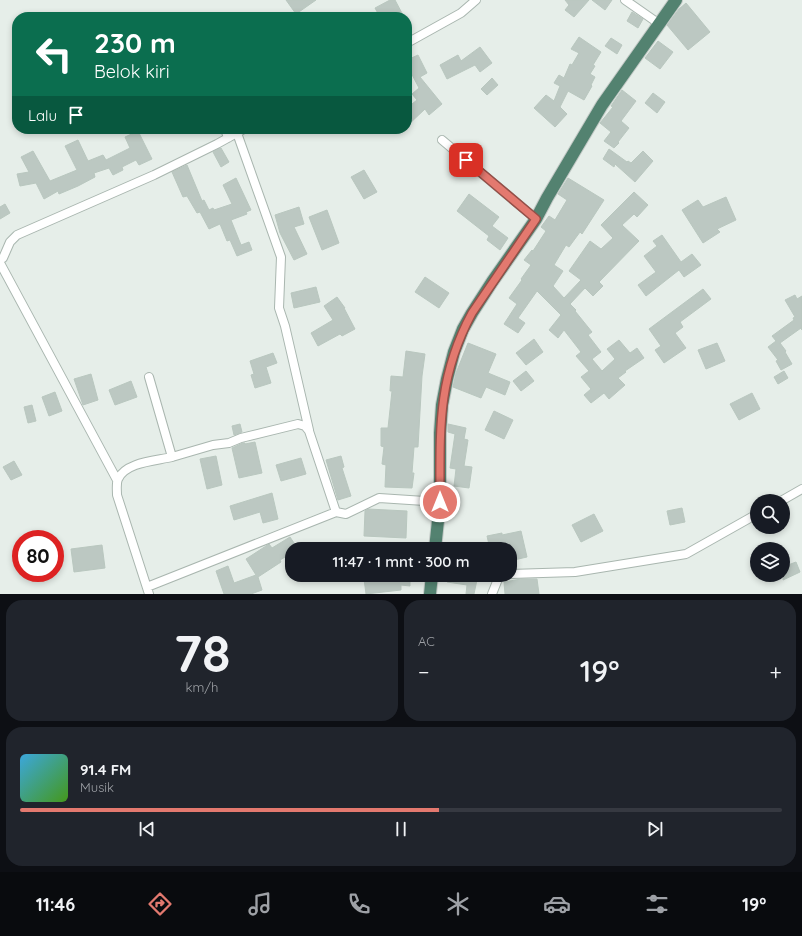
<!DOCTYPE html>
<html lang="id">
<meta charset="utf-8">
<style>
body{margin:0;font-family:Quicksand,sans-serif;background:#20242c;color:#f1f3f6;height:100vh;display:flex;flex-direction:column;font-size:15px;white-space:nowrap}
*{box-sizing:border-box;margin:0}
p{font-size:13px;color:#9ea1a6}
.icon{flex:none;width:22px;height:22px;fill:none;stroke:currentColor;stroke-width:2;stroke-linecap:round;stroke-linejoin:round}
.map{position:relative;height:594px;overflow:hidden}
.sheet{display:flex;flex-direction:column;gap:6px;padding:6px;background:#0d0f14;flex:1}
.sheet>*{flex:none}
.top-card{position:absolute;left:12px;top:12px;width:400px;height:122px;border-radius:16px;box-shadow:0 2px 6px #0003;background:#0b6e4f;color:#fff;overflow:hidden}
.fabs{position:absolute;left:750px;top:494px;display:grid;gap:8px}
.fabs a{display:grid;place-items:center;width:40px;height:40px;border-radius:50%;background:#171b24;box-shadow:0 2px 6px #0003;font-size:20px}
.speed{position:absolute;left:12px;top:530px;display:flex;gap:8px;font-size:20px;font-weight:700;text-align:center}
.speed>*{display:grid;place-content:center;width:52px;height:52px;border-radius:50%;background:#171b24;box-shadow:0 2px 6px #0003;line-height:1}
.speed .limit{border:6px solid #d22;background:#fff;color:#111}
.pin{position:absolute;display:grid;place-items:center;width:34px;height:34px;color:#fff;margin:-17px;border-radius:8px;box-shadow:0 2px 6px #0006}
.me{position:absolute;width:44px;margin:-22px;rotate:0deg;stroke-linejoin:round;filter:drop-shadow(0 0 3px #0008)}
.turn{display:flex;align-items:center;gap:14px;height:84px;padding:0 16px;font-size:18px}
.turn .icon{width:52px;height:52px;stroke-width:2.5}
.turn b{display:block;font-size:28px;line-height:34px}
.then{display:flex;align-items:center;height:38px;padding:0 16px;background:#0003;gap:8px;font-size:15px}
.big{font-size:30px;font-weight:600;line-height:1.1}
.sheet .widget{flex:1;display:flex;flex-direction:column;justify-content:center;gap:6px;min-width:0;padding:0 14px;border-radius:16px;background:#20242c}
.sheet .dial{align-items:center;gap:0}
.dial b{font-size:52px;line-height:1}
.song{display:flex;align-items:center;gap:12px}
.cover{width:48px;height:48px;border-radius:6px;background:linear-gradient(135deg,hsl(200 70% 55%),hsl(100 70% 35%))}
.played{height:4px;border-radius:2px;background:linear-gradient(90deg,#e3796f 55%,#363941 55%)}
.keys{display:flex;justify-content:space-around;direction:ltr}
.heat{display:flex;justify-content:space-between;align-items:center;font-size:22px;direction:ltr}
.sheet .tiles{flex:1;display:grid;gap:6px;grid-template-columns:1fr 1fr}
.widget:last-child{grid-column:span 2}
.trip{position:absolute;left:285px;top:542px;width:232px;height:40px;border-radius:16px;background:#171b24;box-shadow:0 2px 6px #0003;font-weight:600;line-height:40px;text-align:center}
.menu{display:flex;height:64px;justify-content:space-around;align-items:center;background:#090b0e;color:#9ea1a6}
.menu .icon{width:28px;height:28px}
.menu .selected{color:#e3796f}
.menu b{font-size:18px;color:#f1f3f6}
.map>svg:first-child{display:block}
.building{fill:#bcc8c2;stroke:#b9c7bf}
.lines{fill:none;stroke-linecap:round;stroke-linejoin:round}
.minor-casing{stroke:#a9b6af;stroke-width:10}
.trunk-casing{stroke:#c3c9c6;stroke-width:14}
.minor{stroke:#fff;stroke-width:8}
.trunk{stroke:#538270;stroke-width:12}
.route-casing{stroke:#944f48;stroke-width:10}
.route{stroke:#e3796f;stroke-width:7}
</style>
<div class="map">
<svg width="802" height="594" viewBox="0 0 802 594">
<rect width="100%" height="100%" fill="#e6eee9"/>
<path class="building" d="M286,0H316L296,14Z
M390,0H395L404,17H380L375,8Z
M565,0H589L574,17L565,10L569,5Z
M592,0H612L605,10Z
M686,3L710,32L688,50L667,25L679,9Z
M632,12L643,19L638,28L627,21Z
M579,37L601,52L593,65L595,66L590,74L595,77L591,85L592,86L584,100L568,91L560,107L567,114L555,127L534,108L546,95L554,101L560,86L554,83L559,75L564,78L570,64L572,65L579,53L571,49Z
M611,38L622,45L617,54L605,46Z
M658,41L673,52L660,69L645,58Z
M480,47L492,63L480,72L475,65L447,79L440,65L458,55L461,61Z
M418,55L427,73L420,77L442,104L429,115L425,109L407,126V108L417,100L412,94L419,88L407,65V60Z
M492,78L498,85L487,95L481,89Z
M622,90L636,101L621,121L629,128L618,142L619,143L614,148L604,141L611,132L600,123L613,107L611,106Z
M653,93L665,102L657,113L645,103Z
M138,131L152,159L139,165L136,160L122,167L123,170L113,175L109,168L94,173L95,177L78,186L59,194L58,191L44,199L36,183L20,186L17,174L29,172L21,157L33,151L50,181L77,170L65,146L78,140L88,161L103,155L106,160L130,148L125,137Z
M221,148L229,162L221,167L213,152Z
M609,149L627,162L628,161L631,163L643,151L653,161L635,182L615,164L614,167L603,159Z
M187,165L202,201L204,200L209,210L213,208L214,210L232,204L223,185L236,178L251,210L246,212L247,214L231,220L241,245L249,242L252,250L237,256L230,240L227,241L220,224L209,229L200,212L197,213L187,196L183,197L172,172Z
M364,170L377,192L364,199L351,177Z
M568,178L604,200L582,234L580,232L569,247L566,245L554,265L563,271L553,286L564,298L581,280L569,271L590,241L601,249L613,238L601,225L634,192L648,205L637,217L634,214L622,225L639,241L599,282L603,286L593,296L585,288L570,304L576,310L575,311L592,332L588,335L601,352L592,359L602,371L615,359L607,349L619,340L630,353L637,348L644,358L625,371L626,372L618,378L625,385L609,399L604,393L591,403L584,395L591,389L581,377L589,371L576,356L581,352L564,330L558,338L549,330L561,315L537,291L518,318L525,323L518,333L504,324L517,304L509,298L522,280L521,279L531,265L524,260L532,250L533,251L546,231L541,227L549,216L555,220L567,200L558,194Z
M469,194L499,217L492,226L508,238L500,250L487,240L489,236L457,211Z
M726,197L736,220L717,229L720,232L703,243L682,210L698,200L703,207Z
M5,204L10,213L0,219V207Z
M299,207L304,224L294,227L307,254L294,260L280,233L275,215Z
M327,210L339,243L322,250L309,217Z
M662,235L681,262L692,254L701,265L684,277L679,270L646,296L638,285L656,272L644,256L657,246L653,241Z
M425,277L449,293L439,308L415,292Z
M316,287L320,302L294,308L291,293Z
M703,289L711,299L680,322L683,327L675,333L686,348L664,363L655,350L661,346L649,329Z
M795,295L797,299L802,296V330L801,328L780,343L786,351L785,352L792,364L781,370L776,361L778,360L768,347L776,341L772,336L794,320L793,318L795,317L785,300Z
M337,297L345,308H344L355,329L342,336L340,334L318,346L311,333L333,320L324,306Z
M534,339L543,352L526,365L516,353Z
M468,343L496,354L488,373L510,382L505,395L486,387L481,398L453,387L456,373Z
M717,343L725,361L706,369L698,350Z
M406,351L425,354L422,376L418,447H414L412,473H414L412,488L385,487L386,465L382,464L384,447L381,446V428H388L392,391H390L391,376L403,377Z
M273,353L277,363L266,367L271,383L255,388L251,375L254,374L250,361Z
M526,371L534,381L521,391L513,381Z
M784,371L788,378L778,384L774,377Z
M91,374L98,400L83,405L74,379Z
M131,381L137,397L115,405L109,390Z
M55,392L62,411L49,416L42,397Z
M752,393L760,409L739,420L730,404Z
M32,405L36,421L28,423L24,407Z
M494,411L513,420L504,439L485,430Z
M240,424L242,432L234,435L232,426Z
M448,424L466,428L464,439L468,440L464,466L472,467L469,488L454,486L456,469L450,468L455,434L448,432Z
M255,442L262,473L239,478L232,448L243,443H245V444Z
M216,456L222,485L207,489L200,459Z
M341,456L344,467L342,468L351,496L338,500L326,460Z
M301,458L306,474L281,481L276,465Z
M14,461L22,475L11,480L3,467Z
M272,493L278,519L263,523L260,512L234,520L230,506Z
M682,508L685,522L670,525L667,511Z
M368,509L407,511L406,538L364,536L365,511Z
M594,514L603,531L581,542L572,525Z
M521,531L527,557L514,560L512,549H490L487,536L502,533V535Z
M290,537L298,549H292V553L280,560L281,562L258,577L262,590L251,594H224L216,571L228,566L234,583L256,575L246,559L266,546L269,544L272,548Z
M102,545L105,568L74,572L71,549Z
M783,553L788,565L796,562L800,572L783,580Z
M402,575H410V586L401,585V590L366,594L364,579Z
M448,575H478L474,594H466L467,585L447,582Z
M521,579H537L539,594H505L504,582Z"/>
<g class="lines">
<g class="minor-casing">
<path id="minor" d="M625,0L658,23
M407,43L461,13L476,0
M225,129L228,138
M237,133L281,257L279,308L285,326L309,430
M442,140L536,219
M0,260L3,258L10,242L17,235L154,175L217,144L244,129
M0,263L117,480
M149,377L172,457L213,445L229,443L241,438L298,424L305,426L309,431L336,512L346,514L379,498L440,502
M781,501L802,489
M510,574L575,572L686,554L757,514
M147,587L336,512
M149,594L117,495C117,490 116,483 118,479C126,462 155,461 172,457
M492,594L498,579L505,575"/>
</g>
<g class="trunk-casing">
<path id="trunk" d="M435,549L440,502V433L442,405L447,379L454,352L463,329L472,313L492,282L536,219L547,198L602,105L676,0
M430,594L432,575"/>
</g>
<use href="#minor" class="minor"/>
<use href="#trunk" class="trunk"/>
</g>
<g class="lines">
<g class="route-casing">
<path id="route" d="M440,502C440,430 437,378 472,313L536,219L466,160"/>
</g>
<use href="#route" class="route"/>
</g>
</svg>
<div class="fabs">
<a><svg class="icon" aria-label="search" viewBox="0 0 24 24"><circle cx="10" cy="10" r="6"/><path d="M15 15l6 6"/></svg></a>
<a><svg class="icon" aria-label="layers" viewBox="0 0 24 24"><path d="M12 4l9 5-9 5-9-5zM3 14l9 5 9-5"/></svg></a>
</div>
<div class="speed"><div class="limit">80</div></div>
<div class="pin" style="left:466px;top:160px;background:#d93025"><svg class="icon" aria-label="arrive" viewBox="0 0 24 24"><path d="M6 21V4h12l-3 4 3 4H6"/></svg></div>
<svg class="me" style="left:440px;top:502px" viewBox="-20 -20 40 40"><circle r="17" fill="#e3796f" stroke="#fff" stroke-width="3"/><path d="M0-11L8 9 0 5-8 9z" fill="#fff"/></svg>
<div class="trip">11:47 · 1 mnt · 300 m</div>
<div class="top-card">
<div class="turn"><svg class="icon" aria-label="left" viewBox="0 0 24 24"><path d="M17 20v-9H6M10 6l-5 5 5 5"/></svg><div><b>230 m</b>Belok kiri</div></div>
<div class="then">Lalu<svg class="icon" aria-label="arrive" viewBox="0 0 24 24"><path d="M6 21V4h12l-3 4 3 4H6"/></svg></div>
</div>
</div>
<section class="sheet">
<div class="tiles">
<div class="widget dial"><b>78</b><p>km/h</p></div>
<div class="widget"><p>AC</p>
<div class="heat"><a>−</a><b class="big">19°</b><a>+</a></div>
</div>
<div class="widget">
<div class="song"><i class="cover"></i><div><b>91.4 FM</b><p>Musik</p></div></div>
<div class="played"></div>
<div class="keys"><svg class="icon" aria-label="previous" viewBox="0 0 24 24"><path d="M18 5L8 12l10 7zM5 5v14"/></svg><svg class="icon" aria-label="pause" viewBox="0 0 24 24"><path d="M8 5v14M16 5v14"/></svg><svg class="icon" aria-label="next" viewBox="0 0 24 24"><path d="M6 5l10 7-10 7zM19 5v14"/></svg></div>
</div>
</div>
</section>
<nav class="menu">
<b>11:46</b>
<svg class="icon selected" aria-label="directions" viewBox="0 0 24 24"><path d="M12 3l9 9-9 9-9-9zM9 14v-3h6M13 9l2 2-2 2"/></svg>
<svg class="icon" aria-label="music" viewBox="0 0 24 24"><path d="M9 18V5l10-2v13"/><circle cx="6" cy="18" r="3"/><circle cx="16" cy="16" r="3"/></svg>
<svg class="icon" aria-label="phone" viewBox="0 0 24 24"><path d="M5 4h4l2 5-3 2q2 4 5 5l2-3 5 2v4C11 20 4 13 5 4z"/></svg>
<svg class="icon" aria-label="climate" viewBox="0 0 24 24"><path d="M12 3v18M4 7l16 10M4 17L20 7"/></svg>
<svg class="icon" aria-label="car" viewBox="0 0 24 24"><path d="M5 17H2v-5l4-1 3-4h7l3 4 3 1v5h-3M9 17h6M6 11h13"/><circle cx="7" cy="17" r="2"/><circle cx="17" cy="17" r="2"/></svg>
<svg class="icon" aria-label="filters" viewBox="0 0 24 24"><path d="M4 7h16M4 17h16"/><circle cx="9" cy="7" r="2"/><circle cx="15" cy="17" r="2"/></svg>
<b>19°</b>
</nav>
